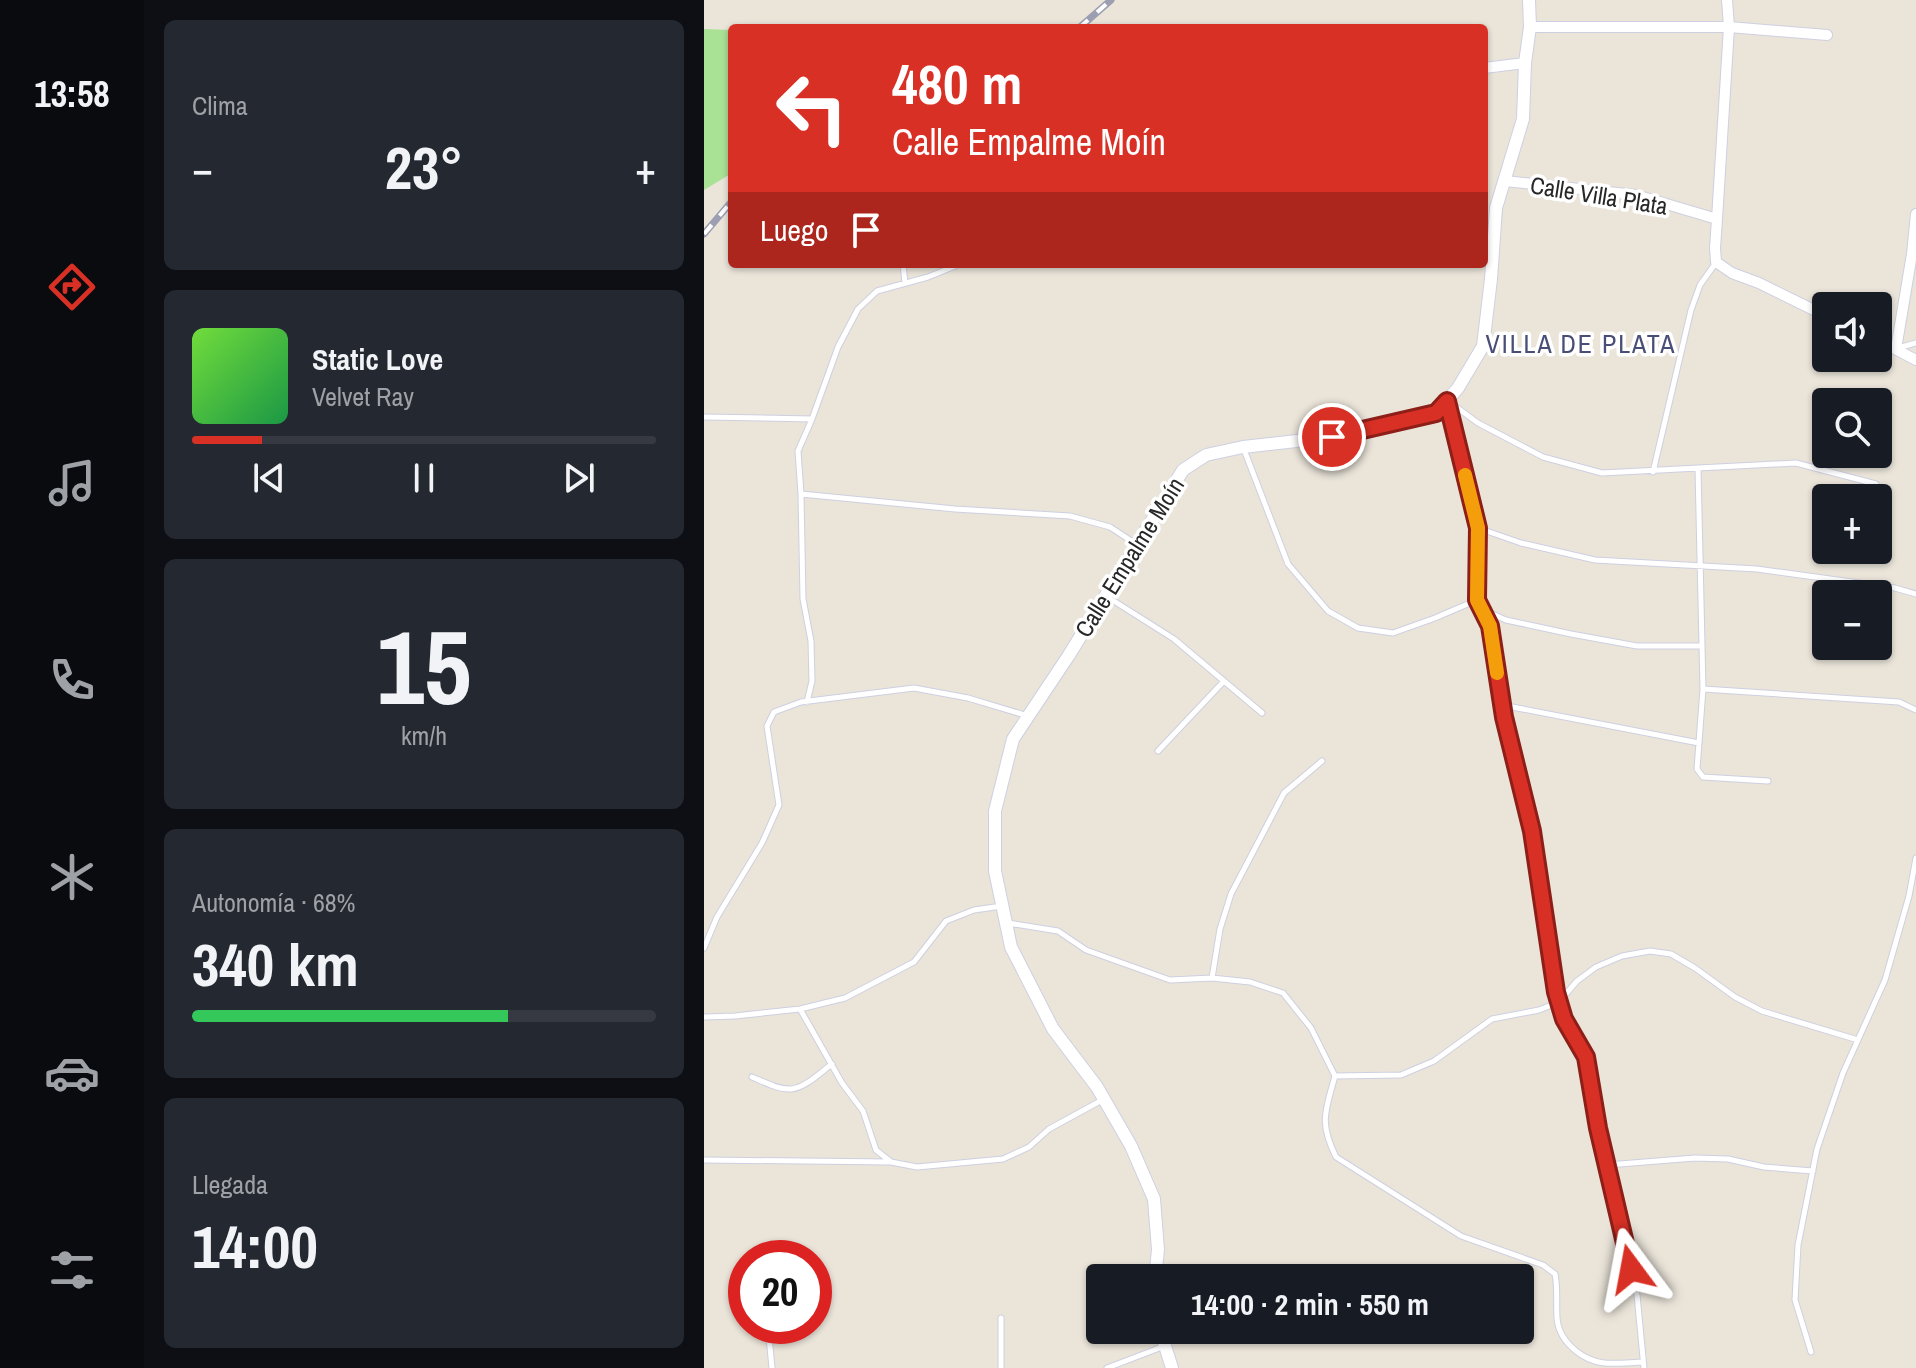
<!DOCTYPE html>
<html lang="es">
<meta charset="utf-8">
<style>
body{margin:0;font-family:"Archivo Narrow",sans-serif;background:#242831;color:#f1f3f6;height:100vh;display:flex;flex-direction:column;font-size:30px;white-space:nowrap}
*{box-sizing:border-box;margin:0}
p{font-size:26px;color:#9ea1a6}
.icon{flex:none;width:44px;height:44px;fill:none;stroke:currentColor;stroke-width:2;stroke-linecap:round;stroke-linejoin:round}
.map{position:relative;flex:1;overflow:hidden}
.panel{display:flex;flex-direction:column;gap:20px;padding:20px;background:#0d0f14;width:560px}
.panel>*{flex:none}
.guide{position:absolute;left:24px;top:24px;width:760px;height:244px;border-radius:8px;box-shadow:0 2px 6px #0004;background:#d93025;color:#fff;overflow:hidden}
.tools{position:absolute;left:1108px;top:292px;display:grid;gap:16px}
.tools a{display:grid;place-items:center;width:80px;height:80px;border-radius:8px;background:#171b24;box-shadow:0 2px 6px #0004;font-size:40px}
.speed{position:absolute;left:24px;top:1240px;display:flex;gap:16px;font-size:40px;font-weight:700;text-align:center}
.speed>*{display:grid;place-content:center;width:104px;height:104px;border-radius:50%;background:#171b24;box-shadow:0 2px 6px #0004;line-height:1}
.speed .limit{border:12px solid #d22;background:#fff;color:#111}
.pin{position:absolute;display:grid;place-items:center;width:68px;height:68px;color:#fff;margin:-34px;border:4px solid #fff;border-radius:50%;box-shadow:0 2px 8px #0007}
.me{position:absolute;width:88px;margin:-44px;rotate:347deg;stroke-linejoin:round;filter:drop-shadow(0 0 6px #0008)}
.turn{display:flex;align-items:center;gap:28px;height:168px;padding:0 32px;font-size:36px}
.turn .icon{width:104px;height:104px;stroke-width:2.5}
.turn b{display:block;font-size:56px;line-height:68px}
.then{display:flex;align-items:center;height:76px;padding:0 32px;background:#0003;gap:16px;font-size:30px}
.big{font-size:60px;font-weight:800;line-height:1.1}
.panel .tile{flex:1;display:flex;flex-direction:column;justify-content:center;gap:12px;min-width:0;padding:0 28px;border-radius:12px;background:#242831}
.panel .dial{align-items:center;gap:0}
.dial b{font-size:104px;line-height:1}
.song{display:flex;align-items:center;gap:24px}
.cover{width:96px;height:96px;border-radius:12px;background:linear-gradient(135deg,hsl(100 70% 55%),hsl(140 70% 35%))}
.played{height:8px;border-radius:4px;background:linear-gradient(90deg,#d93025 15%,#363941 15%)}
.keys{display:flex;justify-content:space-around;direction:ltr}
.heat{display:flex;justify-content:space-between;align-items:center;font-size:44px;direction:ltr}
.charge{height:12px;border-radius:6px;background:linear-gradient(90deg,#34c759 68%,#363941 0)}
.trip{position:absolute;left:382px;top:1264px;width:448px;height:80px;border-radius:8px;background:#171b24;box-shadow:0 2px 6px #0004;font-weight:800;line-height:80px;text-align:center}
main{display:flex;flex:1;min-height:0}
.tab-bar{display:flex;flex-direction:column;width:144px;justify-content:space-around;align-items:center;background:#090b0e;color:#9ea1a6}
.tab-bar .icon{width:56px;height:56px}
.tab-bar .on{color:#d93025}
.tab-bar b{font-size:36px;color:#f1f3f6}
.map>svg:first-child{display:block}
.green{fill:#a9e195}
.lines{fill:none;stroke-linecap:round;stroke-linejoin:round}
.service-casing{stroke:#ced0e1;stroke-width:7}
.minor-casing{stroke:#ced0e1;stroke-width:12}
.tertiary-casing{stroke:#ced0e1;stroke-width:14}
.service{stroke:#fff;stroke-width:5}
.minor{stroke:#fff;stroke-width:10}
.tertiary{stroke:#fff;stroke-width:12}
.rail-casing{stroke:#9c9eb2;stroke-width:7}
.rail{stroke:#fff;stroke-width:4;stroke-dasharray:12;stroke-linecap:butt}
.route-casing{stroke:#8d1f18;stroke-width:20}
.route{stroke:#d93025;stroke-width:14}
.slow{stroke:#f59e0b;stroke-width:14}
.labels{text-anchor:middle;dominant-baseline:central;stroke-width:7;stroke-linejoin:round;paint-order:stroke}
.street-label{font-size:24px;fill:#272727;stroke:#fff}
.neighbourhood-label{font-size:26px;letter-spacing:2px;fill:#494e77;stroke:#fff}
</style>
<main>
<nav class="tab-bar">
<b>13:58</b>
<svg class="icon on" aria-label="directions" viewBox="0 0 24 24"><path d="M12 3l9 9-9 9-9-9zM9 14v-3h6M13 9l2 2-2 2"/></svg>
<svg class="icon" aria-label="music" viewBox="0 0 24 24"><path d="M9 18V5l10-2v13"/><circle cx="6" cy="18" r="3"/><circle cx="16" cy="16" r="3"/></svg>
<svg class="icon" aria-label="phone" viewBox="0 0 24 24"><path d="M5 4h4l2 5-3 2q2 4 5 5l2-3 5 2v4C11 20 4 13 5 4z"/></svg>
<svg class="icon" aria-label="climate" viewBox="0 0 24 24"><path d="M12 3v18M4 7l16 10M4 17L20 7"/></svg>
<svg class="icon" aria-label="car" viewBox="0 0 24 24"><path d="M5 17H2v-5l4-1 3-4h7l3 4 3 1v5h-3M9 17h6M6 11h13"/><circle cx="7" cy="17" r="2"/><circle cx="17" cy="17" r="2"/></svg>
<svg class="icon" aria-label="filters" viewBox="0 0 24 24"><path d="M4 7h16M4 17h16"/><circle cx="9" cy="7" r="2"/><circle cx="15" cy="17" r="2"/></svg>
</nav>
<section class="panel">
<div class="tile"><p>Clima</p>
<div class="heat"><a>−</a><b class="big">23°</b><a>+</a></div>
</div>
<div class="tile">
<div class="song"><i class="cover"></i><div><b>Static Love</b><p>Velvet Ray</p></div></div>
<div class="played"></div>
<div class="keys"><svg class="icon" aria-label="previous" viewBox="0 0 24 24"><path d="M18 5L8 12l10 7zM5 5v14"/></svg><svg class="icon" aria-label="pause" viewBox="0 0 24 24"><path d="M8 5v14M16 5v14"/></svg><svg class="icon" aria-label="next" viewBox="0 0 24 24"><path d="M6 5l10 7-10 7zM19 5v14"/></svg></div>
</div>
<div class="tile dial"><b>15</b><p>km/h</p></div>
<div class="tile"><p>Autonomía · 68%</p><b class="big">340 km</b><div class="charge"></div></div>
<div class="tile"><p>Llegada</p><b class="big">14:00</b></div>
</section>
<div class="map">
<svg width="1212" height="1368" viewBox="0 0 1212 1368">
<rect width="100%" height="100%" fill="#eae4d9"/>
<path class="green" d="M0,29L28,30V173L0,190Z"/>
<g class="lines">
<g class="service-casing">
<path id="service" d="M199,264L201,283
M1194,348L1212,343
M744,401L774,423L839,457L898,473L1092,463L1172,484
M743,402L774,528L773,600L786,626L800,717L828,831L852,992L860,1019L882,1057L894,1128L933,1295L940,1368
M0,417L108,419
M539,447L584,564L624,611L654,628L689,633L731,618L773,600
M994,469L999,689L993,769L999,777L1064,781
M949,472L987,310L996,285L1011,264
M97,494L94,451L108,419L134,347L154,309L173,291L224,277L256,264
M774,528L817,543L891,560L1053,569L1191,588L1212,594
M402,596L470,639L558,713
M779,610L802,620L867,634L933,646H998
M999,689L1195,702L1212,710
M103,702L108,681L107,641L99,599L97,494L251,509L366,516L406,527L432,544
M798,705L995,743
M454,751L520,681
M304,923L354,931L382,950L466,980L508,978L546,982L579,993L607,1028L631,1076L697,1075L730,1061L788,1019L835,1010L855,1002L873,981L892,967L918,956L946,951L967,954L991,968L1031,997L1058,1011L1154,1040
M0,948L13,917L58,843L75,805L63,726L70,712L97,702L210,688L264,698L324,716
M508,978L516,929L527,894L580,793L618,761
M96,1009L138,1083L159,1111L172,1150L187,1162L213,1167L299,1159L325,1147L345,1129L400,1099
M0,1017L31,1016L96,1009L141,998L210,962L242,921L270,910L298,906
M631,1076C621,1112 615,1123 632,1157L757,1236L839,1265L851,1274C854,1289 852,1303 853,1318C854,1332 861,1342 872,1351C893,1368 913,1363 939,1362
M48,1077C60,1082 75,1090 87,1089C101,1088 117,1072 128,1064
M0,1160L186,1162
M903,1165L991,1158L1024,1159L1060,1167L1109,1171
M64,1326L68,1368
M1107,1352L1091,1300L1094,1245L1113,1149L1139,1073L1181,980L1205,896L1212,858
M297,1368V1318
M403,1368L458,1347"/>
</g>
<g class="minor-casing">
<path id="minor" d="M826,27H1025L1123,35
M780,68L821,63
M801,181L932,195L1013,219L1011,248L1012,262L1028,273L1055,283L1122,316
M1013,219L1025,27L1023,0
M1174,340L1212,360
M1192,349L1208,254L1212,214"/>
</g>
<g class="tertiary-casing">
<path id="tertiary" d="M451,1278L454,1250L450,1199L427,1146L393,1087L349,1029L307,947L291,871V811L309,739L365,655L479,470L502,455L539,447L628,437L732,413L754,388L779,346L787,279L792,208L819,119L821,63L826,27L825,0
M456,1330L468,1368"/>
</g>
<use href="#service" class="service"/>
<use href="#minor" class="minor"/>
<use href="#tertiary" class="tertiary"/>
<g class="rail-casing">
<path id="rail" d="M375,28L407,0
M0,234L28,201"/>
</g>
<use href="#rail" class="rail"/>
</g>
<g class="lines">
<g class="route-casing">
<path id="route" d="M628,437L732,413L743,401L774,528L773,600L786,626L800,717L828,831L852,992L860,1019L882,1057L894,1128L927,1269"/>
</g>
<use href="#route" class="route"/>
<path class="slow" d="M761,475L774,528L773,600L786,626L793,673"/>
</g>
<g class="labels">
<g class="street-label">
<text transform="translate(895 195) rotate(9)">Calle Villa Plata</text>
<text transform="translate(425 557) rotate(-58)">Calle Empalme Moín</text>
</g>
<g class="neighbourhood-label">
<text x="877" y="343">VILLA DE PLATA</text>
</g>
</g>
</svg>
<div class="tools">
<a><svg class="icon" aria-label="sound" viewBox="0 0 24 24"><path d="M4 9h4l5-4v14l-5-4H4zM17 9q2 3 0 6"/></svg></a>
<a><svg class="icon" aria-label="search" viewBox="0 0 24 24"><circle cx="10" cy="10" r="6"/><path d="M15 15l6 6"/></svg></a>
<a>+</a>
<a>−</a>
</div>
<div class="speed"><div class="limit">20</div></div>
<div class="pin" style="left:628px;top:437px;background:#d93025"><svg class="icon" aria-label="arrive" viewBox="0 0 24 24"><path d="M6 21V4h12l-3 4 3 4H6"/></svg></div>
<svg class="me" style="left:927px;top:1269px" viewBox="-20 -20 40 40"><path d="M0-17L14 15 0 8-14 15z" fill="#d93025" stroke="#fff" stroke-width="4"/></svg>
<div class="trip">14:00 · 2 min · 550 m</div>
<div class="guide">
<div class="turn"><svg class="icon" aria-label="left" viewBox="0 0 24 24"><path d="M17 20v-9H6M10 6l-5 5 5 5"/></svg><div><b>480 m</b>Calle Empalme Moín</div></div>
<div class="then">Luego<svg class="icon" aria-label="arrive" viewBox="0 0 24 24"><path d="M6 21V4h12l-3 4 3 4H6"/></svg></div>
</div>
</div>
</main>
